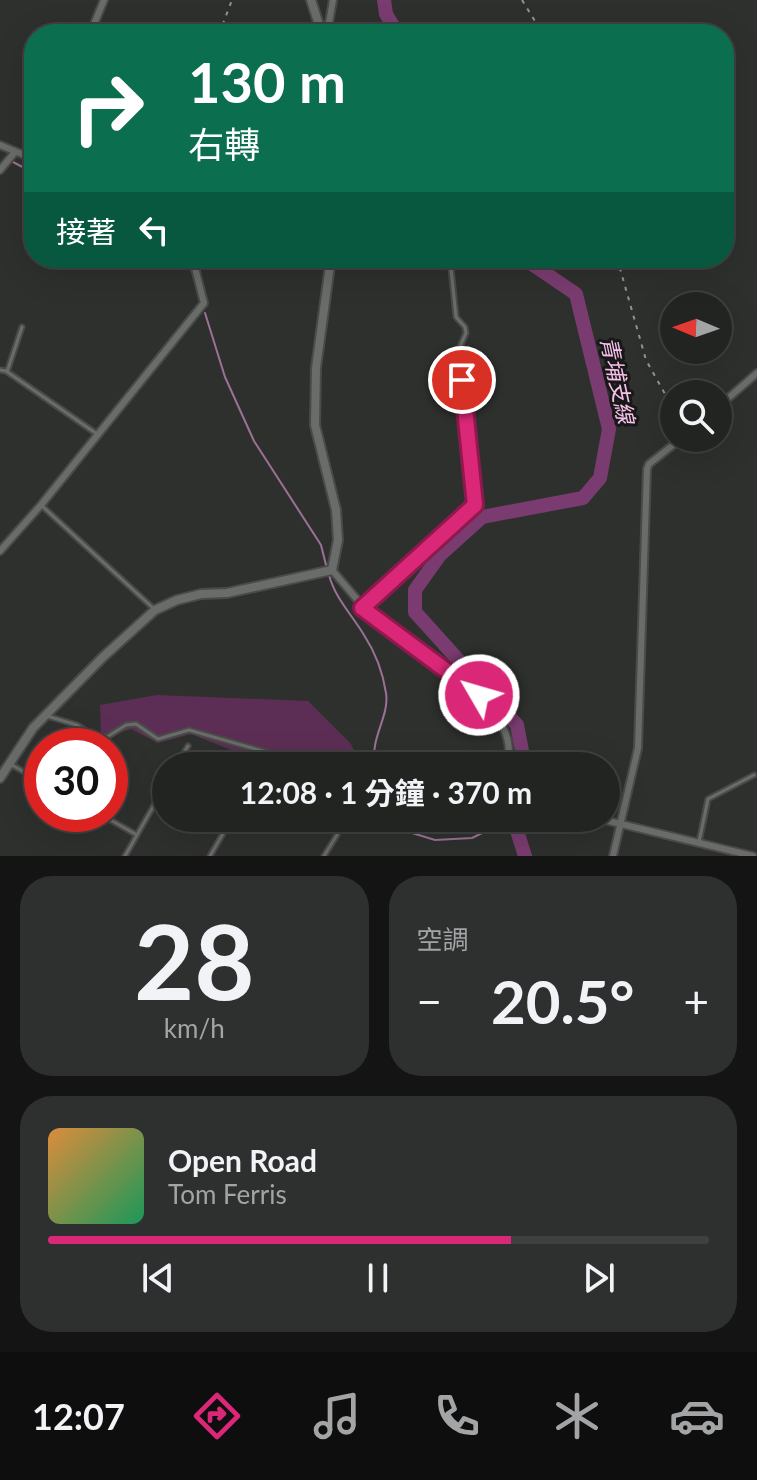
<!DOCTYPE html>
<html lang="zh-TW">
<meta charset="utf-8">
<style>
body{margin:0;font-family:Lato,"Noto Sans TC",sans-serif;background:#2e302f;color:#f1f3f6;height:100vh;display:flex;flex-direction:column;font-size:30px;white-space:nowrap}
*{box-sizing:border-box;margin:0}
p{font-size:26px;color:#a2a4a5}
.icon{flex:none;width:44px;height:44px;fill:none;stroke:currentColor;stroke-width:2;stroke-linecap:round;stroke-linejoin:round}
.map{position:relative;height:856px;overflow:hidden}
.panel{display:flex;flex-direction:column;gap:20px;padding:20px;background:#131413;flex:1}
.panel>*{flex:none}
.guide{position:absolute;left:24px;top:24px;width:710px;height:244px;border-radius:32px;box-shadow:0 8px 32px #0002,0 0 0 2px #3f4140;background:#0b6e4f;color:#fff;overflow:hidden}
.needle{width:52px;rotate:272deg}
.buttons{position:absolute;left:660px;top:292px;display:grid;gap:16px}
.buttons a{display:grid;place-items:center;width:72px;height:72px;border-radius:50%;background:#222422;box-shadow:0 8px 32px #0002,0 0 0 2px #3f4140;font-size:40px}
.speed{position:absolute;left:24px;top:728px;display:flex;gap:16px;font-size:40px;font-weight:700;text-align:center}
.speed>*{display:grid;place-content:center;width:104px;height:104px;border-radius:50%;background:#222422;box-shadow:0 8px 32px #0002,0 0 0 2px #3f4140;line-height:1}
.speed .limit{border:12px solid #d22;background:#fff;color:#111}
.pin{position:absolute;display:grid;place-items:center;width:68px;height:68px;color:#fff;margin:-34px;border:4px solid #fff;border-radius:50%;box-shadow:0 2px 8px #0007}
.me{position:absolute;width:88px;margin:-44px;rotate:308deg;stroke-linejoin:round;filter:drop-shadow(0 0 6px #0008)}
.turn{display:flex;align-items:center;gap:28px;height:168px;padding:0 32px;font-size:36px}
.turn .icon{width:104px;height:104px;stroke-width:2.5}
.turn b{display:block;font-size:56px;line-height:68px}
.then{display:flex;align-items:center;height:76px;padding:0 32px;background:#0003;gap:16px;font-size:30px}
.big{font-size:60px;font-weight:700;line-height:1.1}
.panel .tile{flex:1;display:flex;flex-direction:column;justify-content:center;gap:12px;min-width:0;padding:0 28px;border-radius:32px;background:#2e302f}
.panel .dial{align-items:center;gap:0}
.dial b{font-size:104px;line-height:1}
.song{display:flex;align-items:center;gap:24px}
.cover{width:96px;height:96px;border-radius:12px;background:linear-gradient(135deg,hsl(30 70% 55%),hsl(150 70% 35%))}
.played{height:8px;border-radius:4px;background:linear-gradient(90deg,#db2777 70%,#3f4140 70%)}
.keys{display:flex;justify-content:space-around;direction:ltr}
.heat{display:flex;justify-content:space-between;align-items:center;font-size:44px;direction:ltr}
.panel .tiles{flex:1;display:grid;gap:20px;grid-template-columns:1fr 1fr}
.tile:last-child{grid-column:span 2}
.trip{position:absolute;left:152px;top:752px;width:468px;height:80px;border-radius:40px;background:#222422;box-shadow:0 8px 32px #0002,0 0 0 2px #3f4140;font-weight:700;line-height:80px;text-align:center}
.tabs{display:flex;height:128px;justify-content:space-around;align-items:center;background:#0e0e0e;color:#a2a4a5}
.tabs .icon{width:56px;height:56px}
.tabs .current{color:#db2777}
.tabs b{font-size:36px;color:#f1f3f6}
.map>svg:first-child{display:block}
.green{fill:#5d2e55}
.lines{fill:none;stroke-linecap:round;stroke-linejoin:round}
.stream{stroke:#9c7195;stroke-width:2}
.river{stroke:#7a3c70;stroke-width:14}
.service-casing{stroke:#4a4b49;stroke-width:7}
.minor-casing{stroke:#4a4b49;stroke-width:10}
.tertiary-casing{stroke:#4a4b49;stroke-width:12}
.path{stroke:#929392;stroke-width:2;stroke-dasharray:4 6;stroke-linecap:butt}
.service{stroke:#6a6c6a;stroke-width:3}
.minor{stroke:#6a6c6a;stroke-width:6}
.tertiary{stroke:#6a6c6a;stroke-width:8}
.route-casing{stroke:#8e194d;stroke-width:20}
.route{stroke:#db2777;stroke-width:14}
.labels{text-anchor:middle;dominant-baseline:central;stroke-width:6;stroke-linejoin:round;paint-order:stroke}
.water-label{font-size:22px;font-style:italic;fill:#f8c1ec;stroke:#171817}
</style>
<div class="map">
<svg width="757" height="856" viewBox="0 0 757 856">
<rect width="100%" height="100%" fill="#2e302e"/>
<path class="green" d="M157,695L308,701L351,744L361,766H272L191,734L158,743L131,729L101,739L100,705Z"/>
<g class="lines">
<path class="stream" d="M13,162L34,173
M182,258L191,268L197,288
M205,313L225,377L254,441L321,545L327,569
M329,575C335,598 352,615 364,635C375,652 383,673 386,693C390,717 368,740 376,766
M393,818L396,828L435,840L472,838L513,818"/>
<path class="river" d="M384,0L386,14L398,34
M523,258L576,294L609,429L600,478L583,498L482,517L440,555L415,590V612L517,725L525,766
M513,818L525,856"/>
<g class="service-casing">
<path id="service" d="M0,370L6,371L97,434
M7,372L22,327
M41,505L153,608
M363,607L475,505L459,349L466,333L465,327L456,317L450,258
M47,716L77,725L92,735L107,737L126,725L136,724L158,739L189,730L273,754
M10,764L42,782
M176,766L188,746
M100,814L137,835
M699,842L708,799L754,775
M125,856L166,784
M210,856L232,818
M324,856L337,835L338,829L326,818"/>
</g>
<g class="minor-casing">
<path id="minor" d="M90,34L104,0
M327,34L333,0
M0,145L34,159
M0,170L15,152
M718,407L757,373
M0,551L41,505L204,303L194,264L190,258
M332,570L372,617L479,695C498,717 515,737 507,766
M596,818L753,856
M613,856L638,748L647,469L649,464L682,438"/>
</g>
<g class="tertiary-casing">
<path id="tertiary" d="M311,0L322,34
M0,778L33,728L103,657L155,610L177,600L201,594L227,593L332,570L338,540L336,510L315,425L316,368L331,258"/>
</g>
<path class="path" d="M522,0L543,34
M219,34L232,0
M617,258L646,360L674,410"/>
<use href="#service" class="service"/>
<use href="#minor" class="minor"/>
<use href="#tertiary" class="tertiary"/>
</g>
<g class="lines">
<g class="route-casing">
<path id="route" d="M462,380L475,505L362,608L479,695"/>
</g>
<use href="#route" class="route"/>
</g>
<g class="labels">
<g class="water-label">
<text transform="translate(618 380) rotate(78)">青埔支線</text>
</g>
</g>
</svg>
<div class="buttons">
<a><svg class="needle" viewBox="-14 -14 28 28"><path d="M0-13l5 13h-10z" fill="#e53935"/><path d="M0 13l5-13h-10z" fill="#a2a4a5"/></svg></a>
<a><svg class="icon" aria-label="search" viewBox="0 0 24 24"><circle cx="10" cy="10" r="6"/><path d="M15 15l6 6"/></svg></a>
</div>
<div class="speed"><div class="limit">30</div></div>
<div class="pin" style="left:462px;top:380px;background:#d93025"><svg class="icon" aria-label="arrive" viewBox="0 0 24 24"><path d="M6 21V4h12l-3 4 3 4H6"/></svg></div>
<svg class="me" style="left:479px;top:695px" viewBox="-20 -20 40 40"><circle r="17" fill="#db2777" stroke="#fff" stroke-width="3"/><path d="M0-11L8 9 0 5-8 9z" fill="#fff"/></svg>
<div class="trip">12:08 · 1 分鐘 · 370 m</div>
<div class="guide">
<div class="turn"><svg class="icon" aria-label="right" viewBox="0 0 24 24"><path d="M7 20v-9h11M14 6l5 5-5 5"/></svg><div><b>130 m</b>右轉</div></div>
<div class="then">接著<svg class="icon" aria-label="left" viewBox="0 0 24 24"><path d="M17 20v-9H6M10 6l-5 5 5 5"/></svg></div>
</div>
</div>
<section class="panel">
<div class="tiles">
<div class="tile dial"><b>28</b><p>km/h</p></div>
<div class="tile"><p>空調</p>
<div class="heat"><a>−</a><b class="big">20.5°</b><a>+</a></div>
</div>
<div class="tile">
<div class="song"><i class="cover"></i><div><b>Open Road</b><p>Tom Ferris</p></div></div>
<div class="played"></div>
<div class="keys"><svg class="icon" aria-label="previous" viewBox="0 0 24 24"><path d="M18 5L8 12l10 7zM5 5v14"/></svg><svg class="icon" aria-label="pause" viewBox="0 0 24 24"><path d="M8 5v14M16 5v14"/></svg><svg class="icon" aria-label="next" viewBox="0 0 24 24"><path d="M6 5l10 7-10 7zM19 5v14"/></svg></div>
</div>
</div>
</section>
<nav class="tabs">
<b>12:07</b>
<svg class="icon current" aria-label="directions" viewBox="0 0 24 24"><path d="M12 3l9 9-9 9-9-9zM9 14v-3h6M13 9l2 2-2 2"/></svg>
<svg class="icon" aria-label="music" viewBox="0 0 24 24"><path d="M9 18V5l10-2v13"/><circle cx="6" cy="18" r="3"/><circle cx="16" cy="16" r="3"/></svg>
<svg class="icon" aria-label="phone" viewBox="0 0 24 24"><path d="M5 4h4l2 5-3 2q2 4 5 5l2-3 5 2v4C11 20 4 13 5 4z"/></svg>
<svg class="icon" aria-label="climate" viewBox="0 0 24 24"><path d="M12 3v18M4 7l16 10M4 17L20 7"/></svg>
<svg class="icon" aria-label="car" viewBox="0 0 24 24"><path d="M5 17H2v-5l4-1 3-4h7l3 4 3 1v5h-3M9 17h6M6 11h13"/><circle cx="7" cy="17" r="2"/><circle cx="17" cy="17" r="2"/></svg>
</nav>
